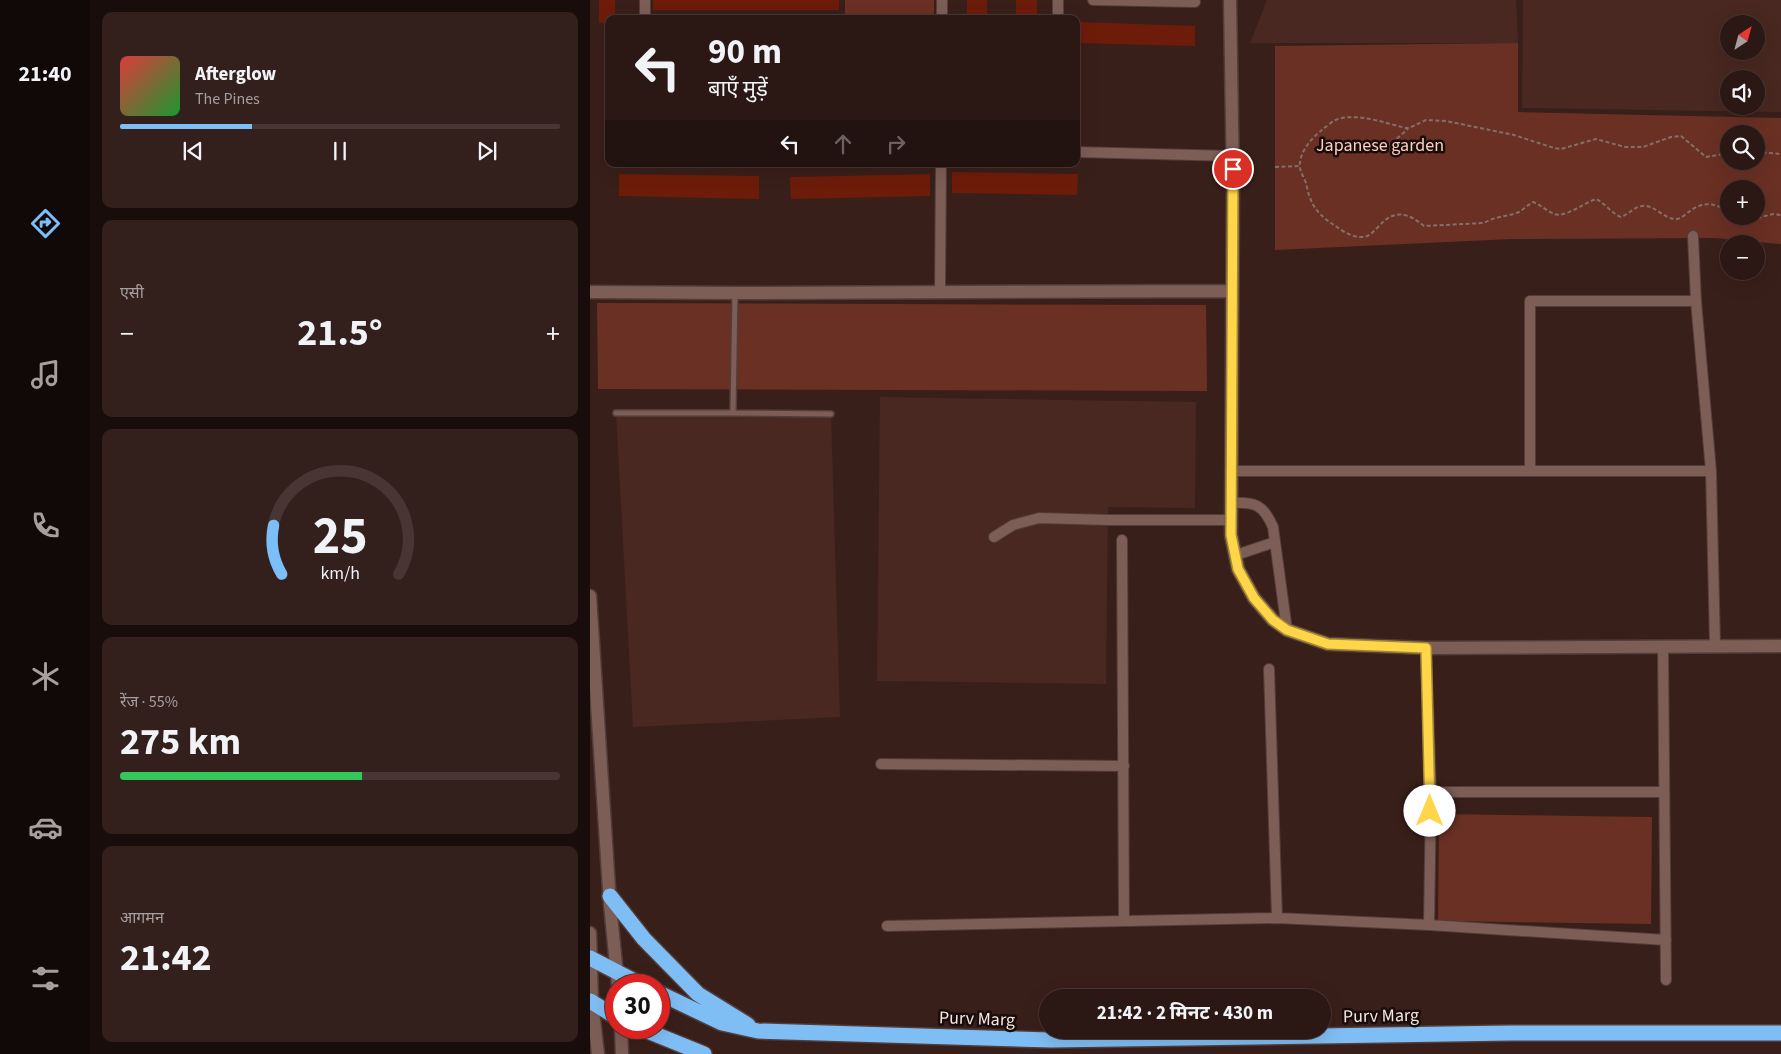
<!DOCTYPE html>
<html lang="hi">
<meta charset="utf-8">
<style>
body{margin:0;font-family:"Source Sans 3","Noto Sans Devanagari",sans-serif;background:#33201d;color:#f1f3f6;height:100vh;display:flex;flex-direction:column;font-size:19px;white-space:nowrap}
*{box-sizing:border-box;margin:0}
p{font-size:16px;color:#a69fa0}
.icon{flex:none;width:28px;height:28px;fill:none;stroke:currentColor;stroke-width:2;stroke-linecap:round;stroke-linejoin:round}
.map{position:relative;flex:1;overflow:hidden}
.sheet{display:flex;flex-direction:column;gap:12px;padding:12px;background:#180d0b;width:500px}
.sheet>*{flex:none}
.guide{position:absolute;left:15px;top:15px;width:475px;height:152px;border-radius:10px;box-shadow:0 5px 20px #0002,0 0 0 1px #473634;background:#2b1714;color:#f1f3f6;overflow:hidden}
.needle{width:32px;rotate:36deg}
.fabs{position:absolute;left:1130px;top:15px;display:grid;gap:10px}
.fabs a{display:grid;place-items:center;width:45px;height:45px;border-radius:50%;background:#2b1714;box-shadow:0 5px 20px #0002,0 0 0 1px #473634;font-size:25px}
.speed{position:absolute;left:15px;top:974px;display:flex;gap:10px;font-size:25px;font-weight:700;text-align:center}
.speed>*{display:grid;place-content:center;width:65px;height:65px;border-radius:50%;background:#2b1714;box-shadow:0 5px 20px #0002,0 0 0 1px #473634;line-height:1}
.speed .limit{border:8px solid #d22;background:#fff;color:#111}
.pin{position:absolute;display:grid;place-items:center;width:42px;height:42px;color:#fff;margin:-21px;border:2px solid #fff;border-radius:50%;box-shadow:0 1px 5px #0007}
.me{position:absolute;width:55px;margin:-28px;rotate:0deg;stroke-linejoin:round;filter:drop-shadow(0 0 4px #0008)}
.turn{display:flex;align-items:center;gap:18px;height:105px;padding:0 20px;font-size:22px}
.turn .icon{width:65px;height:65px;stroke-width:2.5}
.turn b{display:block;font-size:35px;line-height:42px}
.lanes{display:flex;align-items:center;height:48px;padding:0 20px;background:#0003;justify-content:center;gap:25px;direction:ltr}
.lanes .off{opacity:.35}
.big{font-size:38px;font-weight:700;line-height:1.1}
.sheet .widget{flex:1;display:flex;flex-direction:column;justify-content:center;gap:8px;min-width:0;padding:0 18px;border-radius:10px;background:#33201d}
.sheet .dial{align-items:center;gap:0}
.dial svg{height:130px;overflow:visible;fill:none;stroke:#473634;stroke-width:7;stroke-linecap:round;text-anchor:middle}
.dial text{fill:#f1f3f6;stroke:none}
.song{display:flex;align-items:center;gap:15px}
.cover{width:60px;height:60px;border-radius:8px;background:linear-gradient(135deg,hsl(0 70% 55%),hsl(130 70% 35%))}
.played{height:5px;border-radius:2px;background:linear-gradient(90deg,#7bbef8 30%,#473634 30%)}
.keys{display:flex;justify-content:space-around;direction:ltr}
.heat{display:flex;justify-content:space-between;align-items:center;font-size:28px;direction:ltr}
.charge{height:8px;border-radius:4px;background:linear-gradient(90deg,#34c759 55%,#473634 0)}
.trip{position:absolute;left:449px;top:989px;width:292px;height:50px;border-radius:25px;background:#2b1714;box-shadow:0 5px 20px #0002,0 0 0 1px #473634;font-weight:700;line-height:50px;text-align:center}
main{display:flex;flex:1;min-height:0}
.menu{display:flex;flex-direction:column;width:90px;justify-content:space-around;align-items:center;background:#110908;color:#a69fa0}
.menu .icon{width:35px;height:35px}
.menu .current{color:#7bbef8}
.menu b{font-size:22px;color:#f1f3f6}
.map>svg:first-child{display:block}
.built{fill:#482821;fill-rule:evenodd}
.green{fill:#6a3024;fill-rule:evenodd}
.building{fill:#6e1c0a}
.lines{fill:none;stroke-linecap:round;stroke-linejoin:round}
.lane-casing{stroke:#533d3a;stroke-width:8}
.street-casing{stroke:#533d3a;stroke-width:12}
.secondary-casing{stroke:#533d3a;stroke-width:15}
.highway-casing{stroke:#533d3a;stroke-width:18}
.path{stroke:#866f6a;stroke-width:2;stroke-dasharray:4 2.5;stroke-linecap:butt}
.lane{stroke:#7c5e57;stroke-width:5}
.street{stroke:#7c5e57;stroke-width:10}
.secondary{stroke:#7c5e57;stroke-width:12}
.highway{stroke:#7fbef5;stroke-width:15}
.route-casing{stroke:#a68a30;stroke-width:12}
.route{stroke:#ffd54a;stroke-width:9}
.labels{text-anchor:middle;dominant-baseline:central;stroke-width:5;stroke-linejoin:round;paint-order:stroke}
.park-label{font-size:18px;fill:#feccc0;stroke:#180d0a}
.street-label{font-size:18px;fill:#f8e6e1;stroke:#180d0a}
</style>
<main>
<nav class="menu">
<b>21:40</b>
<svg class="icon current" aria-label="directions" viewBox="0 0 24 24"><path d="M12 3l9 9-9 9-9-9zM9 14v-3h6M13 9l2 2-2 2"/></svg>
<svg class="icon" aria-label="music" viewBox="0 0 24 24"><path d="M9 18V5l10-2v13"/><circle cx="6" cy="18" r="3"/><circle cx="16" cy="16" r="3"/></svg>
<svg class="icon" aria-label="phone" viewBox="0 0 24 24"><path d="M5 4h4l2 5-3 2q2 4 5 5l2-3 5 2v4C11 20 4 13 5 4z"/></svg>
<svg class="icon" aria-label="climate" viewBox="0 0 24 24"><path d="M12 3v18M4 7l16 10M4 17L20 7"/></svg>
<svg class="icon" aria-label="car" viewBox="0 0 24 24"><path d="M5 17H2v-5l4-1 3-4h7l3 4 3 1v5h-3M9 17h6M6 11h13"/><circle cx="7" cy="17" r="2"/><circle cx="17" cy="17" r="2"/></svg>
<svg class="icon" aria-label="filters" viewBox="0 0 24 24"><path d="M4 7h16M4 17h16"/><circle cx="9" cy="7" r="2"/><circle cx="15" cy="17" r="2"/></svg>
</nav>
<section class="sheet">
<div class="widget">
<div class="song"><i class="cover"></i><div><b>Afterglow</b><p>The Pines</p></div></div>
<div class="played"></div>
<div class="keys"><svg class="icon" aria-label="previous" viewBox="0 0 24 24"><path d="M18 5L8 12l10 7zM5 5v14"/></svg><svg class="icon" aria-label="pause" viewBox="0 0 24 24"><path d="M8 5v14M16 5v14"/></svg><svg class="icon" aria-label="next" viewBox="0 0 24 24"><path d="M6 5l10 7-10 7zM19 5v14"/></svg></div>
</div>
<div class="widget"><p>एसी</p>
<div class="heat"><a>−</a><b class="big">21.5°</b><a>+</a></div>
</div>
<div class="widget dial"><svg viewBox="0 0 100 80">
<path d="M14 69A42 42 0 1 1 86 69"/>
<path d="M14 69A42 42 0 0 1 9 39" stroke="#7bbef8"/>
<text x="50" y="56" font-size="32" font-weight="700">25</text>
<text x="50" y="72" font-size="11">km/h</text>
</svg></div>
<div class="widget"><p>रेंज · 55%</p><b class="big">275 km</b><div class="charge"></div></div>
<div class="widget"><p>आगमन</p><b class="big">21:42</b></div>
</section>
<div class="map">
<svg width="1191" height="1054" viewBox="0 0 1191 1054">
<rect width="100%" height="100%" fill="#391f1a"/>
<path class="built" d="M677,0H926L928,43H660Z
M933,0H1191V112L932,108ZM1139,24H1166V51H1139ZM1139,79H1166V106H1139Z
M290,397L606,402L605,508L518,507L516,684L287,681Z
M26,413L241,414L250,717L43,727Z"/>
<path class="green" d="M255,0H344V19H255Z
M928,43V112L1191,118V244L1124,238L922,239L685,250V46ZM1139,134H1166V161H1139ZM1139,189H1166V216H1139Z
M7,303L616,305L617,391L8,389Z
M849,814L1062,817L1061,924L848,921Z"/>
<path class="building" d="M9,0H25V19H19V23H9Z
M63,0H249V10H63Z
M377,0H397V19H377Z
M426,0H447V19H426Z
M486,22L605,26V46L486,43Z
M362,172L488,174L487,195L362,193Z
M29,174L169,176V199L29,196Z
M340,174V196L201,199L200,177Z"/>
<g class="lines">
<g class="lane-casing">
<path id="lane" d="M26,413H143L145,293
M143,413L241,414"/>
</g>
<g class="street-casing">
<path id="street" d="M55,0V19
M503,0L605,2
M352,19V0
M468,19V0
M486,152L643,156
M1103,236L1106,301L1121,471L1125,645
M350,291L351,164
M640,471H1121
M940,471V301H1106
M641,503C665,502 673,504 683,527L697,630
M404,537L423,525L449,518L519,520H642
M532,540L534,921
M646,555L685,542
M1073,647L1076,980
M836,648L841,792L839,925
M679,669L687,918
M291,764L534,766
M841,792H1074
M297,926L687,918L839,925L1076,940"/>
</g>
<g class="secondary-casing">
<path id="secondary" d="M640,0L643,182L641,535L648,569L664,598L683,620L697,630L738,644L836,648L1191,646
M0,292L145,293L642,291
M0,596L20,904L28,985
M0,933L2,1002L8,1054
M31,1028L32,1054"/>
</g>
<g class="highway-casing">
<path id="highway" d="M20,896L54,939L108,994L158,1025
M0,958L52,985
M69,993L132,1023L168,1031L461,1040L921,1033H1191
M0,1001L26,1017
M50,1028L114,1054"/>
</g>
<path class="path" d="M797,147L818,129
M1166,152L1191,154
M1139,153L1116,157L1091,136L1081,137L1053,147H1035L1006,139L971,149L964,148L924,135L856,121L836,120L819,128H816C795,123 769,113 748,119C742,121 736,127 732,130C721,138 708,154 710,168C711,173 714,178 716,183C720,202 724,211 741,223C750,229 761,238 772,237C779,237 783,232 788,227C804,209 817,212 834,226L894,223C905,216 917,217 929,212C934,209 938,205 943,202C951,205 957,211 964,214C975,218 994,203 1006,199C1016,204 1022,214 1031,217C1039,214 1044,207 1052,206C1065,204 1074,220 1087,219C1092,218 1096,214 1100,211C1113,201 1126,203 1139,212
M685,167L710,166
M1144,216L1152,222L1183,214L1191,215"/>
<use href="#lane" class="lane"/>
<use href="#street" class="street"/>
<use href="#secondary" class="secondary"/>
<use href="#highway" class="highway"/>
</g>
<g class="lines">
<g class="route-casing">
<path id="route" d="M643,169L641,535L648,569L664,598L683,620L697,630L738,644L836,648L840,811"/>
</g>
<use href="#route" class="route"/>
</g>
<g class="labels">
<g class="park-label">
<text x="790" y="145">Japanese garden</text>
</g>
<g class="street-label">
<text transform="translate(791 1016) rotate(-1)">Purv Marg</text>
<text transform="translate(387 1019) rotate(2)">Purv Marg</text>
</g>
</g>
</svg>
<div class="fabs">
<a><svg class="needle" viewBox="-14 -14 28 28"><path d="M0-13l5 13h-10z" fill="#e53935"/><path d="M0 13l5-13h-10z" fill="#a69fa0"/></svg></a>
<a><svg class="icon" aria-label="sound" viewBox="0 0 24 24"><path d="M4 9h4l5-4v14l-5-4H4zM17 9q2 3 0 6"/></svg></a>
<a><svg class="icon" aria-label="search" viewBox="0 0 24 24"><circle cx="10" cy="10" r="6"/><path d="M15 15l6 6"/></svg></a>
<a>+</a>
<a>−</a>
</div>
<div class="speed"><div class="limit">30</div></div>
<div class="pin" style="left:643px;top:169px;background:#d93025"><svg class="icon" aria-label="arrive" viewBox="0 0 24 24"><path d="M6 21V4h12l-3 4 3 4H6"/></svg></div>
<svg class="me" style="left:840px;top:811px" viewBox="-20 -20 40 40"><circle r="19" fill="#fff"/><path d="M0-13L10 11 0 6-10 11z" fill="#ffd54a"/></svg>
<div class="trip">21:42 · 2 मिनट · 430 m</div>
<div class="guide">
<div class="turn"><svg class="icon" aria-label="left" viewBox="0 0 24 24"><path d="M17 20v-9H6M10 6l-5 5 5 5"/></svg><div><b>90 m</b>बाएँ मुड़ें</div></div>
<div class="lanes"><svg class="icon" aria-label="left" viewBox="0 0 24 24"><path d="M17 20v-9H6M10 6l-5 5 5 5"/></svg><svg class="icon off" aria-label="ahead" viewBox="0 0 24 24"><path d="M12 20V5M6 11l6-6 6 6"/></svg><svg class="icon off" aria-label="right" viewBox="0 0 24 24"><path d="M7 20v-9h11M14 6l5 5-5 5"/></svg></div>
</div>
</div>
</main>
